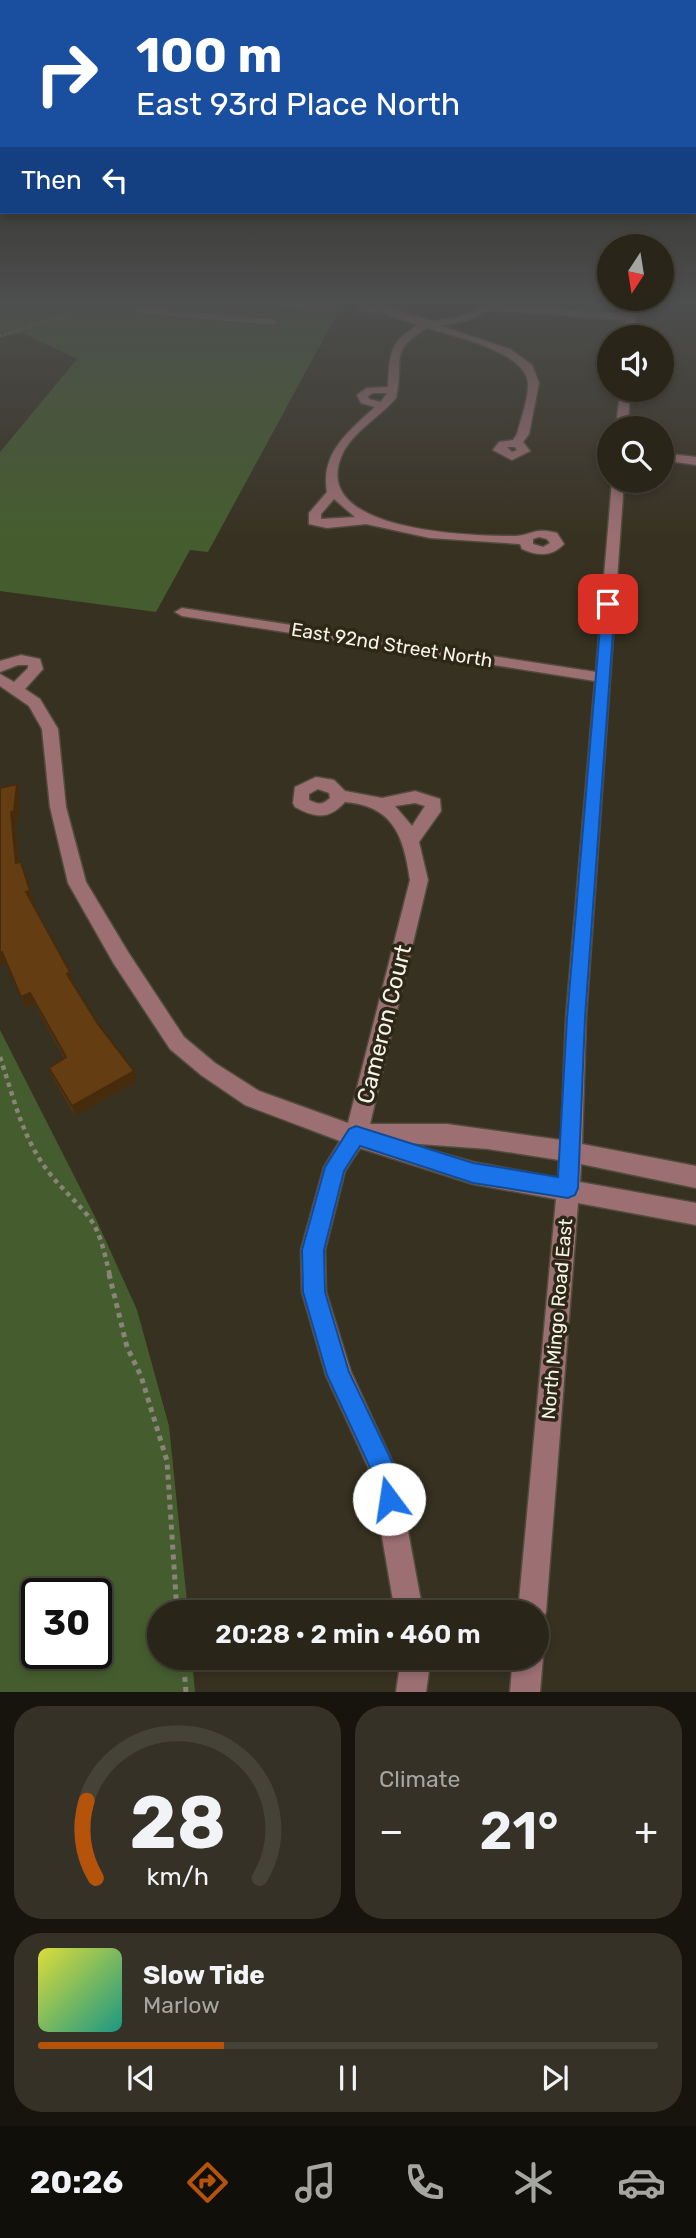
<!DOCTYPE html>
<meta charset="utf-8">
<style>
body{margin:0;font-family:Rubik,sans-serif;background:#353126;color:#f1f3f6;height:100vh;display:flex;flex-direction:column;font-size:26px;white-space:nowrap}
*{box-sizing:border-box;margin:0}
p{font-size:23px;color:#a5a5a2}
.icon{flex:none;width:38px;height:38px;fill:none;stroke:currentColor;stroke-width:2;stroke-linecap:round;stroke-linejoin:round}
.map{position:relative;height:1692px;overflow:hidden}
.panel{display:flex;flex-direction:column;gap:14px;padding:14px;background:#17140e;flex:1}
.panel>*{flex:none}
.guide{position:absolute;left:0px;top:0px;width:696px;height:214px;box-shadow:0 4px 10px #0003,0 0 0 2px #454238;background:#1a4fa0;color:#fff;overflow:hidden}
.needle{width:46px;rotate:192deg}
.buttons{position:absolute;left:597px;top:234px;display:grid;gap:14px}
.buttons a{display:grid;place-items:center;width:77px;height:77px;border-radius:50%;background:#292519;box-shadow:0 4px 10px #0003,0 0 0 2px #454238;font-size:35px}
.speed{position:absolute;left:21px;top:1578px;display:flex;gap:14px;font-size:35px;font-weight:700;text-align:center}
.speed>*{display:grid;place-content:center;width:91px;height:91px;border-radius:50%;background:#292519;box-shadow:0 4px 10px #0003,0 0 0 2px #454238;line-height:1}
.speed .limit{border:4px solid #111;border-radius:10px;background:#fff;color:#111}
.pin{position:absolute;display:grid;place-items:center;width:60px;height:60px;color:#fff;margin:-30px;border-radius:14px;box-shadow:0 4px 10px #0006}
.me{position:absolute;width:77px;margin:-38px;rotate:346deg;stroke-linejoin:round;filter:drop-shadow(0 0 5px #0008)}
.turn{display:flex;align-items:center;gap:24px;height:147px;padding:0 21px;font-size:32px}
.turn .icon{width:91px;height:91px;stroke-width:2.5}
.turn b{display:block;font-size:49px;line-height:60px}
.then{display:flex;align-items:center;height:66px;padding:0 21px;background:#0003;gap:14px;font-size:26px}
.big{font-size:52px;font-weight:600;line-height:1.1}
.panel .widget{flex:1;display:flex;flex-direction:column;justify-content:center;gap:10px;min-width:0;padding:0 24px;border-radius:28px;background:#353126}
.panel .dial{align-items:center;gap:0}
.dial svg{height:182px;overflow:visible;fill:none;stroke:#454238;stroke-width:7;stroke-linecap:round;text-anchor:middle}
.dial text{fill:#f1f3f6;stroke:none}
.song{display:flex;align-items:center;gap:21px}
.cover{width:84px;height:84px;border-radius:10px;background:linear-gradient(135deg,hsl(60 70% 55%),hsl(170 70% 35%))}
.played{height:7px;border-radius:4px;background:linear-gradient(90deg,#b45309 30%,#454238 30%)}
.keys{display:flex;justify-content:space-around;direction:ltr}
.heat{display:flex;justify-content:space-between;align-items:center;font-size:38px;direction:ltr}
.panel .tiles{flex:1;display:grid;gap:14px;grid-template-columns:1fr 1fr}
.widget:last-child{grid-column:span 2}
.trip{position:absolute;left:147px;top:1600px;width:402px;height:70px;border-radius:35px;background:#292519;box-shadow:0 4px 10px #0003,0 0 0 2px #454238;font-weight:600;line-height:70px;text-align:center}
.menu{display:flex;height:112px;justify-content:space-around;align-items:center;background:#100f0a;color:#a5a5a2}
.menu .icon{width:49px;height:49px}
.menu .current{color:#b45309}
.menu b{font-size:32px;color:#f1f3f6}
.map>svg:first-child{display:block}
.green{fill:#455d2e;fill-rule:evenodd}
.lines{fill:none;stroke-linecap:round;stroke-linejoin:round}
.minor-casing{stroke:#524c3d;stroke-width:3}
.path-far2{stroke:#898477;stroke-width:2;stroke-dasharray:2 2;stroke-linecap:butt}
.path-far1{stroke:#898477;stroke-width:4.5;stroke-dasharray:4.5 4.5;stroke-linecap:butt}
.path{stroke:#898477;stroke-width:5;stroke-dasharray:5 5;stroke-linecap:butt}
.minor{fill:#9c6f73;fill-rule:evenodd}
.wall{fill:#563410}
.shaded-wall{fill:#462b0d}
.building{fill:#643d13;stroke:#462b0d;stroke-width:2}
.route{fill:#1a73e8;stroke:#114b97;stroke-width:2}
.labels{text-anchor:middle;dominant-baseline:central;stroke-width:7;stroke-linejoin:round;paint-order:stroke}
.street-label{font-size:19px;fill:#f6f3e8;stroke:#2d2717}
.near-street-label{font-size:23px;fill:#f6f3e8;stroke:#2d2717}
</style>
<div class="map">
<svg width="696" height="1692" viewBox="0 0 696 1692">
<rect width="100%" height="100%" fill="#373121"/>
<path class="green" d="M0,303H343L208,552L190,550L156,612L0,591V452L77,359L23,333L0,337Z
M0,1030L96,1219L137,1310L169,1426L188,1612H159V1657H192L195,1692H0ZM37,1594H96V1654H37Z"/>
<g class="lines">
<g class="minor-casing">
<path id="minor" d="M270,303H338L330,311L275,306Z
M354,303H364V306L374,305L373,303H383L384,307L434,321L460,317L489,304L626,314L627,303H637L634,338H624L626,320L490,310L466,321L441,326L510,349L532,365L539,383L529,434L523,442L530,451L512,460L493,450L499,442L513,440L517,434C521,418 528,401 528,385C529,352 452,336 427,328C387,351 405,361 396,398C381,416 352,432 342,455C308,532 471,536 516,536C533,535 533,527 557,533L564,544C552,557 537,556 522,549L520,544L430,538L366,524L327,528L309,524V513L327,492C320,453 349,431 375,407L361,403L357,395L367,388L388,387C390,355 388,342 418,325L376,311L369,313L356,310ZM373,393H387L381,402L369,399L368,396ZM507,447H515L517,450L512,452ZM334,499L355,517L321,519V514ZM539,537L547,539L550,543L543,547L533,544V539Z
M140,308L273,319L278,322L273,325L137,313L135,311Z
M620,390H630L628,429H616Z
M662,453L696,457V465L662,460Z
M612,481H624L586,1018L582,1144L696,1166V1188L581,1164L580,1182L696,1203V1225L578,1203L546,1612L542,1622L537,1624V1612H518L556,1199L473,1184L360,1148L345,1171L325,1250L326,1292L351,1372L397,1472L423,1612H395L371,1473L326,1375L302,1292L301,1250L324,1167L340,1141L245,1105L201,1075L170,1049L114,964L68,883L50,807L42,729L29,706L0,686V674L14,682L28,668V665H18L0,672V661L21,655L40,659L43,669L25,689L40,699L58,729L66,807L86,882L128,952L184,1037L215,1063L259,1091L348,1123L410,880C404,837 394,806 345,802C329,820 315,818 295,807L293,803L295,787L316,777L334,780L345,791L382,798L415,791L440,799L441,811L419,842L428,880L370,1124H447L561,1140L566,1018L595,681L182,616L175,612L182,608L596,672ZM318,789L329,793L330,798C322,805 319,805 309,800V794ZM415,803L425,806L412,826L395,806ZM406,1143L488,1149L559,1160L558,1178L473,1162Z
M537,1646L543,1657L540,1692H510L513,1657H537Z
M401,1657H431L426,1692H396Z"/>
</g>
<path class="path-far2" d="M0,336L87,309L100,308L129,313"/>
<path class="path-far1" d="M0,1057C11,1089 19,1124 36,1153C51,1180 69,1193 88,1216C101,1232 105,1256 110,1276"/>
<path class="path" d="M109,1274L127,1347L141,1376L167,1461L177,1612
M183,1657L186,1692"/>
<use href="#minor" class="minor"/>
</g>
<path class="wall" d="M224,303H244L229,311Z
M17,784L20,796L18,822L15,823L19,862L25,872L34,902L32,903L73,983L98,1024L134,1071L137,1081L75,1116L53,1078L49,1068L64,1058L34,1003L25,1007L6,963Z"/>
<path class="shaded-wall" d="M228,303H244L229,311Z
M17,784L20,796L18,822L15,823L20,874L16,863L11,812Z
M25,872L34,902L30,903L26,892Z
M2,952L6,963L0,965V953Z
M70,972L74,983L70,984L67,974Z
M30,993L34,1003L25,1007L21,997Z
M134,1071L137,1081L75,1116L72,1106Z"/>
<path class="building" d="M17,784L14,811L11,812L16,863L21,862L30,891L26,892L70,972L67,974L98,1024L134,1071L72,1106L49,1068L66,1057L30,993L21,997L2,952L0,953V788Z"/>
<linearGradient id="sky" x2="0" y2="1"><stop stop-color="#1e1b12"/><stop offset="0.56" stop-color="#4d4e4e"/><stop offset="1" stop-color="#4d4e4e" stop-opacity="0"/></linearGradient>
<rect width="696" height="540" fill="url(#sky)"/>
<path class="route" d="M608,600L615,604L585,1018L578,1188L575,1195L568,1198L473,1183L360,1146L344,1171L324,1250L325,1292L349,1372L397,1472L402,1499L398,1507L389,1511L380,1507L373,1474L327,1375L303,1292L302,1250L325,1167L349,1129L356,1126L473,1163L558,1177L567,1018L602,604Z"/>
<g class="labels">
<g class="street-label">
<text transform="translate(392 645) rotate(9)">East 92nd Street North</text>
<text transform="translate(557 1319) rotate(-85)">North Mingo Road East</text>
</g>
<g class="near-street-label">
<text transform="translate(384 1024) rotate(-76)">Cameron Court</text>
</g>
</g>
</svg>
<div class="buttons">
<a><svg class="needle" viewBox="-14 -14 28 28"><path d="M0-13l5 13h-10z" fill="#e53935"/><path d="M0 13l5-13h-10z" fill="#a5a5a2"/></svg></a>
<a><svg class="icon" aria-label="sound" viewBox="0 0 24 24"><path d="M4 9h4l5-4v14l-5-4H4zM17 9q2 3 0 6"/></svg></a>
<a><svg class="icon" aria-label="search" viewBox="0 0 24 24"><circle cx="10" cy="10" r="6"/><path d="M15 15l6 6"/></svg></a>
</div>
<div class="speed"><div class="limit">30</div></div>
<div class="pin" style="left:608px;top:604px;background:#d93025"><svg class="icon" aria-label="arrive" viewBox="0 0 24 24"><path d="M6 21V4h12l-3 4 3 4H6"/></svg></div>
<svg class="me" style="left:389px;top:1499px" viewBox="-20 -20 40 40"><circle r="19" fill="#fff"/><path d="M0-13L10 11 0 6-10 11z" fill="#1a73e8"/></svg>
<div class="trip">20:28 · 2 min · 460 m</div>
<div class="guide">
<div class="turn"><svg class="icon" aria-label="right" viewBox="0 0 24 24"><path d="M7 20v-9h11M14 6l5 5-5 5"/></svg><div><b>100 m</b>East 93rd Place North</div></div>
<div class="then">Then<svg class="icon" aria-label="left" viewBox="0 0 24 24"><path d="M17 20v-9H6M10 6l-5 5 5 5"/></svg></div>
</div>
</div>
<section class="panel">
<div class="tiles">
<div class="widget dial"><svg viewBox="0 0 100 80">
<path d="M14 69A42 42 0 1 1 86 69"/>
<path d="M14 69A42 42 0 0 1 10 35" stroke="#b45309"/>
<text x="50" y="56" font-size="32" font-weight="700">28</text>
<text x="50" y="72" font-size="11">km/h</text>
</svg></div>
<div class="widget"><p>Climate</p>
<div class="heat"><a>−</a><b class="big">21°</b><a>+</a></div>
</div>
<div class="widget">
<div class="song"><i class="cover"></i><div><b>Slow Tide</b><p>Marlow</p></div></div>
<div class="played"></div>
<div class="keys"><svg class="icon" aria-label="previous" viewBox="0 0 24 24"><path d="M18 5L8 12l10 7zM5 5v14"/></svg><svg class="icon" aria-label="pause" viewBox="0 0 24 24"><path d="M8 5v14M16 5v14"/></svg><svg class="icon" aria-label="next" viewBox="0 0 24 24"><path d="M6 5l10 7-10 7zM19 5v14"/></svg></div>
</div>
</div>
</section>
<nav class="menu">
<b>20:26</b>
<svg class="icon current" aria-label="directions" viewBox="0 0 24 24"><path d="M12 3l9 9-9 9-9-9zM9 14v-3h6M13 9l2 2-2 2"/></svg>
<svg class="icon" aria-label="music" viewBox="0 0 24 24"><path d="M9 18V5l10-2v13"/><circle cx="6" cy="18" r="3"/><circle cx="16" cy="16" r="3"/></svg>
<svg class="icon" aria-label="phone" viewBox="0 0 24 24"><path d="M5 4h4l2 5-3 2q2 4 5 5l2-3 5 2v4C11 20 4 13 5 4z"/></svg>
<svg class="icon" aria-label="climate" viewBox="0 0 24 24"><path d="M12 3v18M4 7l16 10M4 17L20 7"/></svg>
<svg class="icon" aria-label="car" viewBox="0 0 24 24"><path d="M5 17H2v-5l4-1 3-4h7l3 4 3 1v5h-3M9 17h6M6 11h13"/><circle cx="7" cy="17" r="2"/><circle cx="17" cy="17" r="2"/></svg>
</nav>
